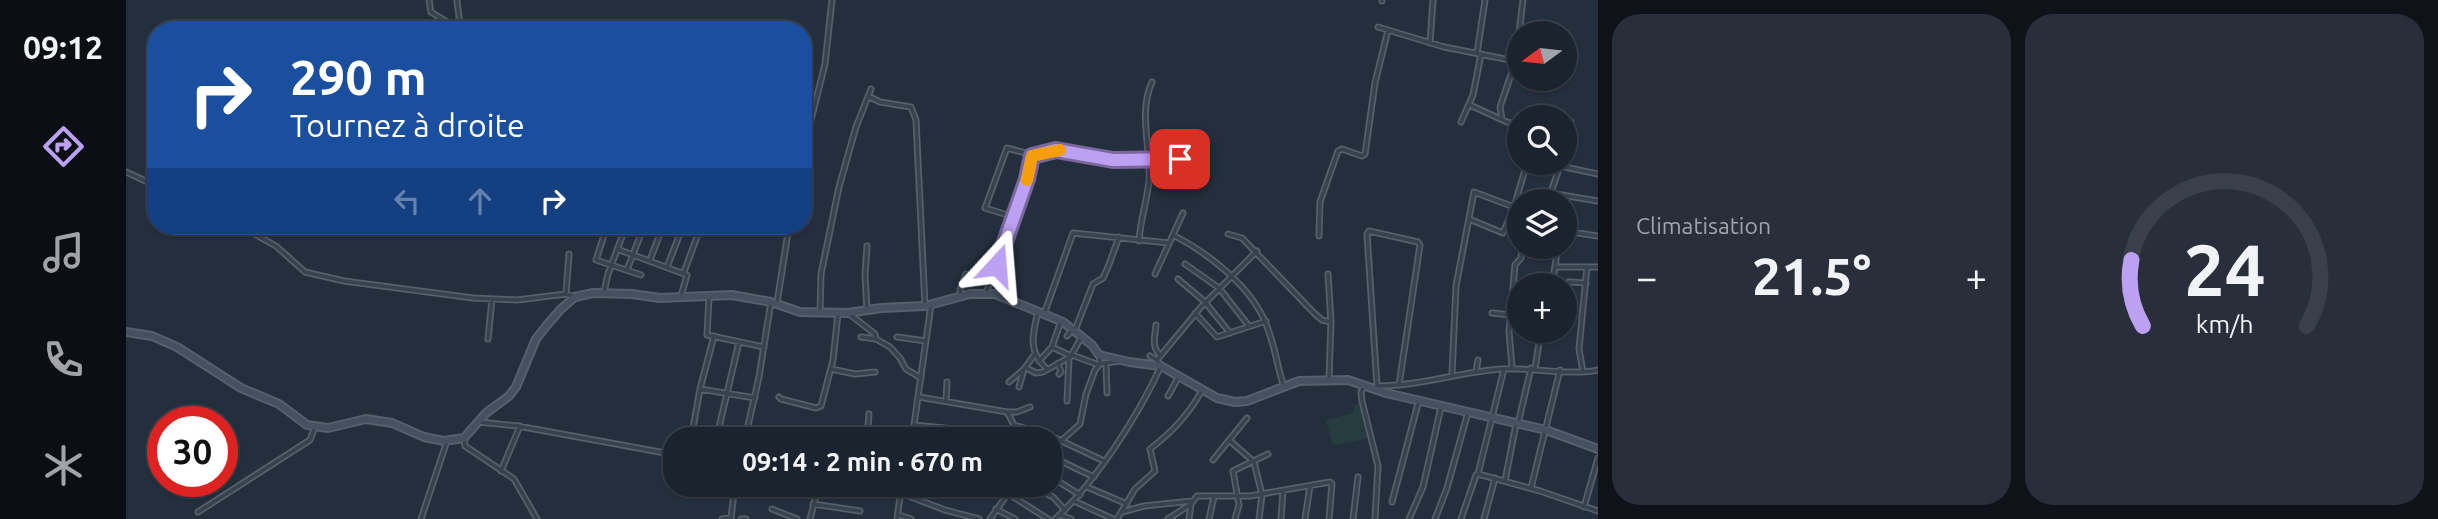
<!DOCTYPE html>
<html lang="fr">
<meta charset="utf-8">
<style>
body{margin:0;font-family:Ubuntu,sans-serif;background:#282f3a;color:#f1f3f6;height:100vh;display:flex;flex-direction:column;font-size:26px;white-space:nowrap}
*{box-sizing:border-box;margin:0}
p{font-size:23px;color:#a0a4aa}
.icon{flex:none;width:38px;height:38px;fill:none;stroke:currentColor;stroke-width:2;stroke-linecap:round;stroke-linejoin:round}
.map{position:relative;flex:1;overflow:hidden}
.sheet{display:flex;flex-direction:column;gap:14px;padding:14px;background:#0f1319;width:840px}
.sheet>*{flex:none}
.banner{position:absolute;left:21px;top:21px;width:665px;height:214px;border-radius:28px;box-shadow:0 2px 5px #0004,0 0 0 2px #39404a;background:#1a4fa0;color:#fff;overflow:hidden}
.needle{width:46px;rotate:255deg}
.tools{position:absolute;left:1381px;top:21px;display:grid;gap:14px}
.tools a{display:grid;place-items:center;width:70px;height:70px;border-radius:50%;background:#1b232e;box-shadow:0 2px 5px #0004,0 0 0 2px #39404a;font-size:35px}
.speed{position:absolute;left:21px;top:406px;display:flex;gap:14px;font-size:35px;font-weight:700;text-align:center}
.speed>*{display:grid;place-content:center;width:91px;height:91px;border-radius:50%;background:#1b232e;box-shadow:0 2px 5px #0004,0 0 0 2px #39404a;line-height:1}
.speed .limit{border:10px solid #d22;background:#fff;color:#111}
.pin{position:absolute;display:grid;place-items:center;width:60px;height:60px;color:#fff;margin:-30px;border-radius:14px;box-shadow:0 4px 10px #0006}
.me{position:absolute;width:77px;margin:-38px;rotate:19deg;stroke-linejoin:round;filter:drop-shadow(0 0 5px #0008)}
.turn{display:flex;align-items:center;gap:24px;height:147px;padding:0 28px;font-size:32px}
.turn .icon{width:91px;height:91px;stroke-width:2.5}
.turn b{display:block;font-size:49px;line-height:60px}
.lanes{display:flex;align-items:center;height:66px;padding:0 28px;background:#0003;justify-content:center;gap:35px;direction:ltr}
.lanes .off{opacity:.35}
.big{font-size:52px;font-weight:700;line-height:1.1}
.sheet .tile{flex:1;display:flex;flex-direction:column;justify-content:center;gap:10px;min-width:0;padding:0 24px;border-radius:28px;background:#282f3a}
.sheet .dial{align-items:center;gap:0}
.dial svg{height:182px;overflow:visible;fill:none;stroke:#39404a;stroke-width:7;stroke-linecap:round;text-anchor:middle}
.dial text{fill:#f1f3f6;stroke:none}
.heat{display:flex;justify-content:space-between;align-items:center;font-size:38px;direction:ltr}
.sheet .tiles{flex:1;display:grid;gap:14px;grid-template-columns:repeat(2,1fr)}
.trip{position:absolute;left:537px;top:427px;width:399px;height:70px;border-radius:28px;background:#1b232e;box-shadow:0 2px 5px #0004,0 0 0 2px #39404a;font-weight:700;line-height:70px;text-align:center}
main{display:flex;flex:1;min-height:0}
.dock{display:flex;flex-direction:column;width:126px;justify-content:space-around;align-items:center;background:#0b0e12;color:#a0a4aa}
.dock .icon{width:49px;height:49px}
.dock .active{color:#bca0f2}
.dock b{font-size:32px;color:#f1f3f6}
.map>svg:first-child{display:block}
.green{fill:#263c3f}
.lines{fill:none;stroke-linecap:round;stroke-linejoin:round}
.street-casing{stroke:#565f6c;stroke-width:7}
.secondary-casing{stroke:#565f6c;stroke-width:10}
.street{stroke:#38414e;stroke-width:3.5}
.secondary{stroke:#465061;stroke-width:6}
.route-casing{stroke:#7a689d;stroke-width:18}
.route{stroke:#bca0f2;stroke-width:12}
.slow{stroke:#f59e0b;stroke-width:12}
</style>
<main>
<nav class="dock">
<b>09:12</b>
<svg class="icon active" aria-label="directions" viewBox="0 0 24 24"><path d="M12 3l9 9-9 9-9-9zM9 14v-3h6M13 9l2 2-2 2"/></svg>
<svg class="icon" aria-label="music" viewBox="0 0 24 24"><path d="M9 18V5l10-2v13"/><circle cx="6" cy="18" r="3"/><circle cx="16" cy="16" r="3"/></svg>
<svg class="icon" aria-label="phone" viewBox="0 0 24 24"><path d="M5 4h4l2 5-3 2q2 4 5 5l2-3 5 2v4C11 20 4 13 5 4z"/></svg>
<svg class="icon" aria-label="climate" viewBox="0 0 24 24"><path d="M12 3v18M4 7l16 10M4 17L20 7"/></svg>
</nav>
<div class="map">
<svg width="1472" height="519" viewBox="0 0 1472 519">
<rect width="100%" height="100%" fill="#242f3e"/>
<path class="green" d="M1235,403L1244,438L1209,445L1206,443L1200,420L1227,413L1228,405Z"/>
<g class="lines">
<g class="street-casing">
<path id="street" d="M303,0L305,12L321,22L354,30
M331,1L334,25
M1256,1V0
M1252,27L1318,47L1389,61
M1393,33L1397,0
M1304,43L1307,0
M1351,53L1359,0
M742,96L754,102L785,107L790,120L799,306
M1344,105L1381,122L1393,125
M1376,119L1374,107L1389,63L1393,35
M1335,122L1347,95L1355,54
M1438,151L1445,122
M677,152L699,64L706,0
M906,156L930,150H942L987,160L1054,158
M1434,166L1472,174
M0,172L30,186
M1424,193L1472,201
M1422,201L1435,163
M1343,219L1377,233L1388,207L1401,163
M1383,221L1393,222
M114,226L150,246L179,272L218,281L347,298L391,300L440,294L449,297
M481,226L470,260L515,275
M480,228L497,233
M1438,231L1472,236
M947,233L1043,243
M1102,234L1116,238L1188,313L1196,320L1205,322L1203,379
M1047,235C1082,253 1125,286 1140,324C1149,345 1151,367 1158,387
M1193,236L1194,202L1212,151L1216,149L1236,156L1239,154L1249,83L1262,30
M1013,241C1014,221 1021,201 1023,181C1025,149 1012,112 1026,82
M491,249L561,275L555,296
M524,260L537,226
M1059,264L1093,288L1123,326
M541,267L557,226
M1429,267H1472
M501,270L518,226
M558,272L575,226
M1029,274L1057,213
M1202,274L1205,322
M1052,279L1079,302L1104,333
M1443,282L1460,283
M1426,285L1432,247
M478,292L482,274L500,226
M860,293L892,205L906,159L903,154L881,148L859,208L888,217
M440,294L443,254
M835,296L834,290L840,274
M583,298L581,335L638,347
M651,303L663,226
M741,310L739,275L741,246
M694,312L695,274L713,187L730,127L745,89
M912,312C906,335 902,352 921,369
M722,313L749,334L750,339L764,347L774,358L780,369L795,378
M1069,313L1091,337L1140,321
M1366,313L1385,315
M918,314L947,233
M1030,325C1029,336 1025,346 1034,355
M949,330L967,284L977,278L982,267L993,237
M941,336L946,330
M735,337L750,339
M771,337L800,341
M362,339L366,299
M926,347L945,356
M946,355L973,365
M1031,360L1075,307L1131,251
M913,361L926,347L935,321
M932,363L935,372L933,374
M974,364L993,361
M980,364L981,393
M900,368L910,373L917,372L944,357
M1386,368L1383,331L1389,265L1395,258L1396,247
M1409,368L1415,331
M705,369L729,374L749,372
M1350,371L1352,360
M1457,372L1453,349L1461,267
M1326,374L1330,286L1348,192L1388,207
M883,382L897,370
M1239,385L1235,392L1236,401L1252,466L1249,519
M1251,386L1241,234L1243,231L1292,242L1294,245L1273,385
M1252,386C1293,386 1334,372 1375,369C1404,367 1447,376 1472,370
M893,387L898,369L909,354
M574,389L629,398
M1042,396L1053,376
M653,397L655,399L690,408L695,406L707,360L712,314
M793,397L881,412H891L904,407
M820,401L821,382
M941,401L943,359L955,338
M881,412L888,425L925,436L978,461
M353,422L392,426L550,455
M1392,424L1405,368
M788,425L828,429L872,438
M565,433L591,436L613,342
M338,438L339,446L388,479L411,519
M565,439L574,389L588,336
M619,439L633,377L645,302
M741,439L743,414
M786,439L805,305
M1103,440L1128,462L1136,495L1133,519
M935,441L954,424L960,394L969,370L974,364L973,355
M924,456L968,477
M1087,460L1121,418
M375,471L394,426
M1352,474L1414,491L1472,511
M924,476L954,495
M1379,481L1390,424
M691,485L777,494L819,510L853,519
M903,485L927,497L939,510
M961,487L1001,504
M868,488L881,493L922,519
M1405,488L1434,370
M948,501L987,519
M1266,502L1293,400
M687,504L734,511
M1458,507L1472,458
M646,509L671,519
M870,509L889,519
M72,512L184,440L189,427
M996,512L1018,506L1066,501
M773,515L785,519
M934,515L945,519
M295,519L321,441
M596,519L605,518L609,485
M615,519H620
M684,519L693,485
M771,519L774,497L779,485
M864,519L888,485
M929,519C970,482 1012,416 1035,366L1031,360L1024,356
M991,519L1009,489L1029,471L1024,449C1045,433 1063,415 1076,390
M1042,519L1065,504
M1063,519L1065,504L1071,496H1124L1204,482L1206,484L1203,519
M1083,519L1088,497
M1109,519L1113,505L1107,471L1142,454
M1155,519L1157,491
M1179,519L1184,486
M1227,519L1232,477
M1283,519L1297,487L1315,407
M1309,519L1321,488L1342,412
M1335,519L1350,475L1352,474L1378,369
M1358,519L1369,478"/>
</g>
<g class="secondary-casing">
<path id="secondary" d="M0,332L26,336L51,347L115,388L153,404L181,425L202,428L240,419L266,423L298,437L318,441L338,438L360,413L383,396L390,387L410,339L421,325L435,309L449,297L467,293L506,294L534,298L606,295L645,302L674,312L722,313L755,308L799,306L844,294H869L937,322L966,345L973,355L1003,362L1035,366L1091,398L1109,402L1121,401L1173,381L1222,380L1260,393L1420,430L1472,449"/>
</g>
<use href="#street" class="street"/>
<use href="#secondary" class="secondary"/>
</g>
<g class="lines">
<g class="route-casing">
<path id="route" d="M871,265L901,179L906,156L930,150L987,160L1054,159"/>
</g>
<use href="#route" class="route"/>
<path class="slow" d="M901,180L906,156L934,150"/>
</g>
</svg>
<div class="tools">
<a><svg class="needle" viewBox="-14 -14 28 28"><path d="M0-13l5 13h-10z" fill="#e53935"/><path d="M0 13l5-13h-10z" fill="#a0a4aa"/></svg></a>
<a><svg class="icon" aria-label="search" viewBox="0 0 24 24"><circle cx="10" cy="10" r="6"/><path d="M15 15l6 6"/></svg></a>
<a><svg class="icon" aria-label="layers" viewBox="0 0 24 24"><path d="M12 4l9 5-9 5-9-5zM3 14l9 5 9-5"/></svg></a>
<a>+</a>
</div>
<div class="speed"><div class="limit">30</div></div>
<div class="pin" style="left:1054px;top:159px;background:#d93025"><svg class="icon" aria-label="arrive" viewBox="0 0 24 24"><path d="M6 21V4h12l-3 4 3 4H6"/></svg></div>
<svg class="me" style="left:871px;top:265px" viewBox="-20 -20 40 40"><path d="M0-17L14 15 0 8-14 15z" fill="#bca0f2" stroke="#fff" stroke-width="4"/></svg>
<div class="trip">09:14 · 2 min · 670 m</div>
<div class="banner">
<div class="turn"><svg class="icon" aria-label="right" viewBox="0 0 24 24"><path d="M7 20v-9h11M14 6l5 5-5 5"/></svg><div><b>290 m</b>Tournez à droite</div></div>
<div class="lanes"><svg class="icon off" aria-label="left" viewBox="0 0 24 24"><path d="M17 20v-9H6M10 6l-5 5 5 5"/></svg><svg class="icon off" aria-label="ahead" viewBox="0 0 24 24"><path d="M12 20V5M6 11l6-6 6 6"/></svg><svg class="icon" aria-label="right" viewBox="0 0 24 24"><path d="M7 20v-9h11M14 6l5 5-5 5"/></svg></div>
</div>
</div>
<section class="sheet">
<div class="tiles">
<div class="tile"><p>Climatisation</p>
<div class="heat"><a>−</a><b class="big">21.5°</b><a>+</a></div>
</div>
<div class="tile dial"><svg viewBox="0 0 100 80">
<path d="M14 69A42 42 0 1 1 86 69"/>
<path d="M14 69A42 42 0 0 1 9 40" stroke="#bca0f2"/>
<text x="50" y="56" font-size="32" font-weight="700">24</text>
<text x="50" y="72" font-size="11">km/h</text>
</svg></div>
</div>
</section>
</main>
